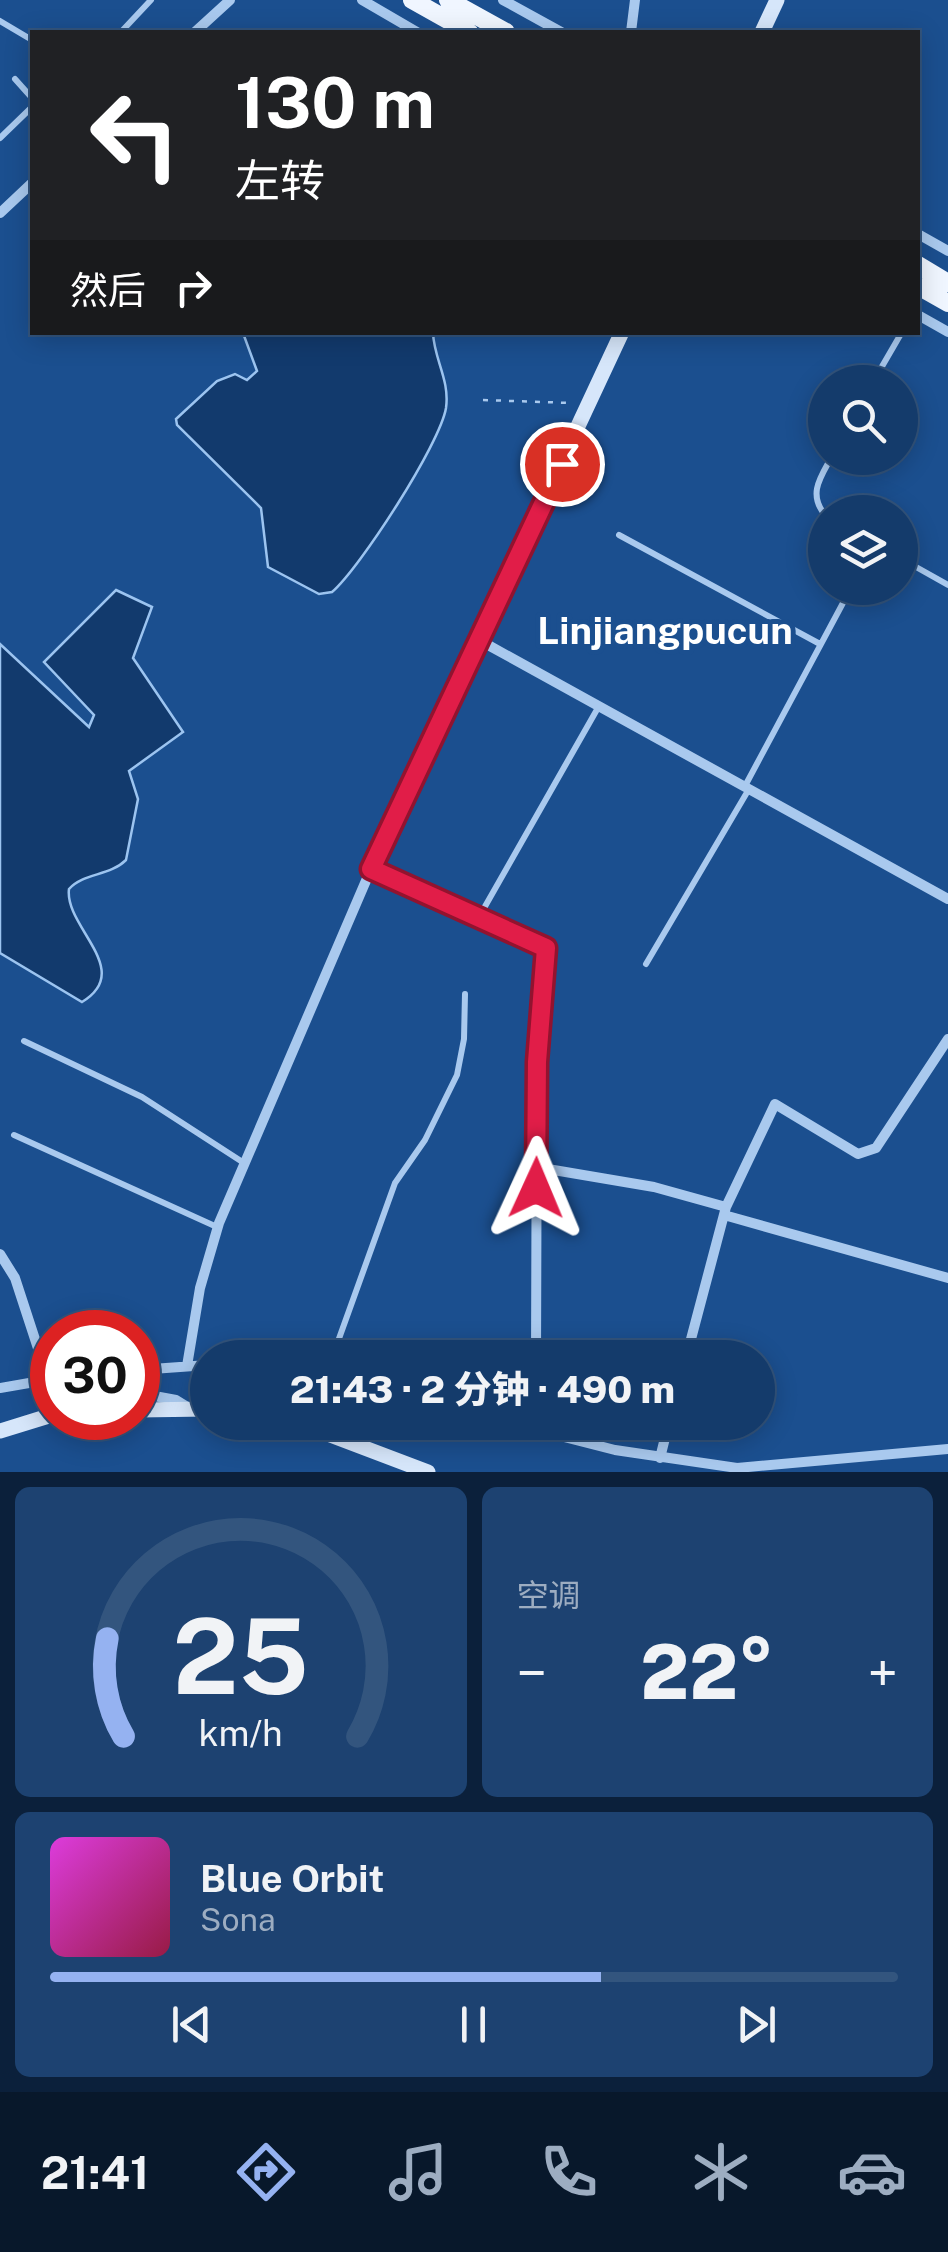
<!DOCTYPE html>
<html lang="zh">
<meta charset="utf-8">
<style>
body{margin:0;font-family:"Public Sans","Noto Sans SC",sans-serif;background:#1d4271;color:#f1f3f6;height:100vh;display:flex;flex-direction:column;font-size:38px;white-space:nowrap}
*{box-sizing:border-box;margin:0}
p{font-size:32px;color:#9dadc1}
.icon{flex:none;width:55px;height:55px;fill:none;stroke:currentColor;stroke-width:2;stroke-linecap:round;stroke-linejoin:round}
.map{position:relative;height:1472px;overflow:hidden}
.drawer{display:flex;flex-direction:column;gap:15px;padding:15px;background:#0b203b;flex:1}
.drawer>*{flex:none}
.guide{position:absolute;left:30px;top:30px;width:890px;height:305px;border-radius:0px;box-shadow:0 5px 25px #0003,0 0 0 2px #33557e;background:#202124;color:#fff;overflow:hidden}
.tools{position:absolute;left:808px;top:365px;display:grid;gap:20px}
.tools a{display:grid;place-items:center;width:110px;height:110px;border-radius:50%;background:#143b6b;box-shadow:0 5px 25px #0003,0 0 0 2px #33557e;font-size:50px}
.speed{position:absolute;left:30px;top:1310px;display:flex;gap:20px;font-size:50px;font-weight:700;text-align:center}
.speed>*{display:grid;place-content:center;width:130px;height:130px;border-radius:50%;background:#143b6b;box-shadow:0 5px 25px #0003,0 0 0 2px #33557e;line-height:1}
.speed .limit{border:15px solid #d22;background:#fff;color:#111}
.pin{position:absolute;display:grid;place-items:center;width:85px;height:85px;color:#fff;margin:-42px;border:5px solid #fff;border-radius:50%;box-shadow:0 2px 10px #0007}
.me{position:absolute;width:110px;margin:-55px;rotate:1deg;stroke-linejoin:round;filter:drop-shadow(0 0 8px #0008)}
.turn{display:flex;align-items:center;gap:35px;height:210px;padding:0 40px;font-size:45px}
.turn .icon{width:130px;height:130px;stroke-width:2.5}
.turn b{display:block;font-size:70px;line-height:85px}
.then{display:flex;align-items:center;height:95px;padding:0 40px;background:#0003;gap:20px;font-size:38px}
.big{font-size:75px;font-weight:800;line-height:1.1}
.drawer .tile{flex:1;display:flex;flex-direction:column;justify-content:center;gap:15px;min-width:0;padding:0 35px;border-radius:15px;background:#1d4271}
.drawer .dial{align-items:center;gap:0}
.dial svg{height:260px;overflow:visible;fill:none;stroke:#33557e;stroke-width:7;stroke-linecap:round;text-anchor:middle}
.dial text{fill:#f1f3f6;stroke:none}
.song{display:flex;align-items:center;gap:30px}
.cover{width:120px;height:120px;border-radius:15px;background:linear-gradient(135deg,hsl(300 70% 55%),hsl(340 70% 35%))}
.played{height:10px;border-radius:5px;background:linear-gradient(90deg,#95b2f1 65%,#33557e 65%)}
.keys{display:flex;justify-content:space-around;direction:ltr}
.heat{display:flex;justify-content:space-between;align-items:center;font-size:55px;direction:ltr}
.drawer .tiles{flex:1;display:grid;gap:15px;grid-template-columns:1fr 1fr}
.tile:last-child{grid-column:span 2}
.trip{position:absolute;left:190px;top:1340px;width:585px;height:100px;border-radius:50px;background:#143b6b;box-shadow:0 5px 25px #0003,0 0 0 2px #33557e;font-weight:800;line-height:100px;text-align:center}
.dock{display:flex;height:160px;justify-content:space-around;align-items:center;background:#08182b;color:#9dadc1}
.dock .icon{width:70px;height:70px}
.dock .active{color:#95b2f1}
.dock b{font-size:45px;color:#f1f3f6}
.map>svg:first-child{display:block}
.water{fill:#123a6d;stroke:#9cc4f0;stroke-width:2.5}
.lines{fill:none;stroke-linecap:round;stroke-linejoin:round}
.path{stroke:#a9c9ee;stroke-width:2.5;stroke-dasharray:5 8;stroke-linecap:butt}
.lane{stroke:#a9c9ee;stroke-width:6}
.street{stroke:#a9c9ee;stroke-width:10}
.secondary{stroke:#d6e6fa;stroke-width:15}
.primary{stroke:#f0f6ff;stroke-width:18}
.route-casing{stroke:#92132f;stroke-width:25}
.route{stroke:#e11d48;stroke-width:18}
.labels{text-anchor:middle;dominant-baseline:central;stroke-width:10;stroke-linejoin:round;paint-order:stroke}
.quarter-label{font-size:38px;font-weight:bold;fill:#fff;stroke:#1b4f8f}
</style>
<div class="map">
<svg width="948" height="1472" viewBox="0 0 948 1472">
<rect width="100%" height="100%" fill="#1b4f8f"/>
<path class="water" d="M243,333H433C434,359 450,380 446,408C440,444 360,568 332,592L319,594L268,567L261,508L177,425L176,419L217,381L235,374L247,380L257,371Z
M116,590L152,607L133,658L183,732L129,771L138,799L126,860C110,876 83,873 69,889C64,927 135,970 82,1002L0,953V644L89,727L94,715L44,662Z"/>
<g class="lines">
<path class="path" d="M483,400L572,403"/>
<path class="lane" d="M0,21L32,40
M121,32L151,0
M15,79L32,98
M0,138L32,107
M873,382L902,332
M825,515C808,494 820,478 831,458
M619,535L820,644
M900,558L948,585
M745,786L851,588
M479,917L599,706
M646,964L749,789
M24,1041L142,1097L244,1163
M14,1135L217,1227
M332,1358L395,1183L425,1140L457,1075L464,1039L465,994"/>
<path class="street" d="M362,0L417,32
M503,0L561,32
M195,32L230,0
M631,32L635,0
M0,213L32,183
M918,234L948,251
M918,315L948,332
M479,640L948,899
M536,1167L654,1187L726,1207
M724,1215L948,1278
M0,1254L15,1278L48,1379
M686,1358L726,1207L775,1104L858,1154L876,1148L948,1039
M187,1366L200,1288L219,1223L371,869L546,948L537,1063L536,1358
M138,1370L208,1365
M0,1388L52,1379
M138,1393L176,1400L189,1408
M506,1422L615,1450L737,1468L948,1449
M660,1458L669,1422"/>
<path class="secondary" d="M762,32L777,0
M371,869L622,332
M138,1410L208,1409
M296,1422L428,1472
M0,1431L52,1415"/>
<path class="primary" d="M412,0L469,32
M448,0L506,32
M918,265L948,283
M918,286L948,303"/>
</g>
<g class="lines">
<g class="route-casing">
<path id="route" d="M536,1188L537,1062L546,948L371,869L562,464"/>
</g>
<use href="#route" class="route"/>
</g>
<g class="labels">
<g class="quarter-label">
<text x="665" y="630">Linjiangpucun</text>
</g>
</g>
</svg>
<div class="tools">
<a><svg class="icon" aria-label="search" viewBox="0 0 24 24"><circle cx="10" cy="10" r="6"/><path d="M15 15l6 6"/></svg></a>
<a><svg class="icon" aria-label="layers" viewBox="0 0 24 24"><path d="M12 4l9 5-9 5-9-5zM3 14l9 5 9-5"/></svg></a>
</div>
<div class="speed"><div class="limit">30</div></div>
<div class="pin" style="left:562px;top:464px;background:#d93025"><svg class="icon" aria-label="arrive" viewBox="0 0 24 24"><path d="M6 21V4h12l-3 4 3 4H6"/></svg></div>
<svg class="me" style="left:536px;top:1188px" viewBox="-20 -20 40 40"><path d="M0-17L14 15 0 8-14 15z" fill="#e11d48" stroke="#fff" stroke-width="4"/></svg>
<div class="trip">21:43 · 2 分钟 · 490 m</div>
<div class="guide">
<div class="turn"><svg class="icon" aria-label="left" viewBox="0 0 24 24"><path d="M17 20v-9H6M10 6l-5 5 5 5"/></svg><div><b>130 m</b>左转</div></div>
<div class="then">然后<svg class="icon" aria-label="right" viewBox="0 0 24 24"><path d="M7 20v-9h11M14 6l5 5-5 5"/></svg></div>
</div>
</div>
<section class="drawer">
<div class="tiles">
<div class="tile dial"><svg viewBox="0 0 100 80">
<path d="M14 69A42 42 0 1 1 86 69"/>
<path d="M14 69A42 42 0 0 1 9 39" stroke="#95b2f1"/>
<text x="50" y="56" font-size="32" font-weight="700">25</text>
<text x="50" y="72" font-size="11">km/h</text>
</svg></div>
<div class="tile"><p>空调</p>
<div class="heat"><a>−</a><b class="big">22°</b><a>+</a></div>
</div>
<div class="tile">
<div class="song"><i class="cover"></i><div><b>Blue Orbit</b><p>Sona</p></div></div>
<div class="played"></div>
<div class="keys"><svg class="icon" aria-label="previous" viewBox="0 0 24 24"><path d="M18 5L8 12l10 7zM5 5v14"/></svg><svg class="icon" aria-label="pause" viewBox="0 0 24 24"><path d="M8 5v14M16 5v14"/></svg><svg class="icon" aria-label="next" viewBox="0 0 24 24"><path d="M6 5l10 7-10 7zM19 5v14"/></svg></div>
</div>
</div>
</section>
<nav class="dock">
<b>21:41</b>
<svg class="icon active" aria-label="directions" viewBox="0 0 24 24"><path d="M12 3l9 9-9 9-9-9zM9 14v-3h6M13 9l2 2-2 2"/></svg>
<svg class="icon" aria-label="music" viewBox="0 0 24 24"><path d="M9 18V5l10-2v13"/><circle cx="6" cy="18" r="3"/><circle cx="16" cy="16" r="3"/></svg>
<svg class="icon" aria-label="phone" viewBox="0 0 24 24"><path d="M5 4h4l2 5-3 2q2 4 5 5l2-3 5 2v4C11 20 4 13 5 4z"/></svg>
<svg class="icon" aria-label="climate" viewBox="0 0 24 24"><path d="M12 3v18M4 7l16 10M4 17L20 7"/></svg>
<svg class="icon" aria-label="car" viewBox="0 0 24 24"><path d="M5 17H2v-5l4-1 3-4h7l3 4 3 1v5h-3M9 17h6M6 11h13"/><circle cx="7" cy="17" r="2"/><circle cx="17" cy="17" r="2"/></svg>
</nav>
